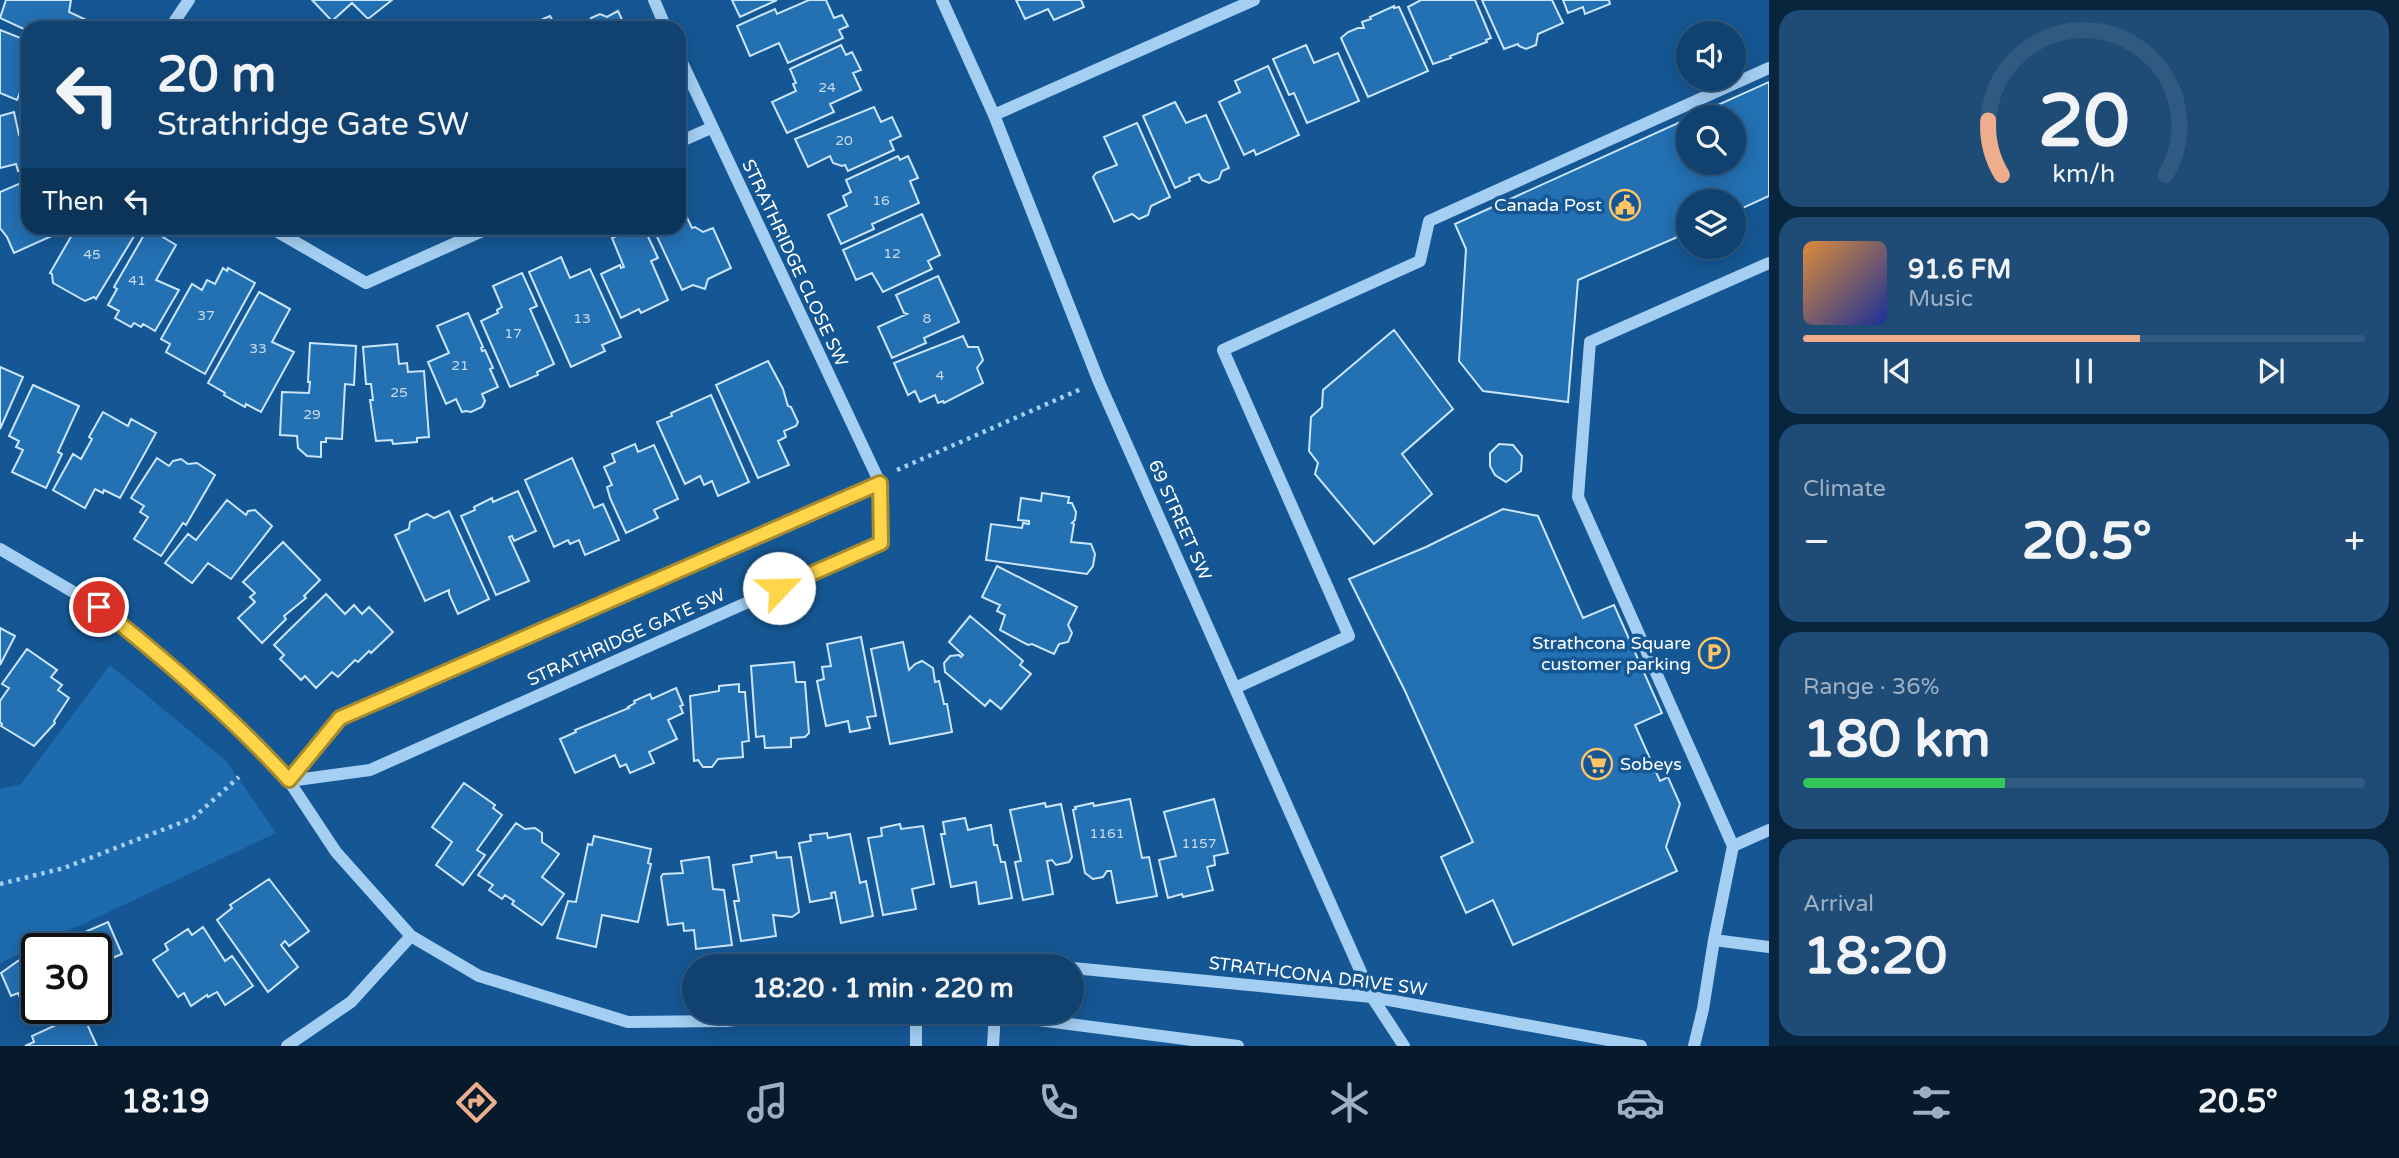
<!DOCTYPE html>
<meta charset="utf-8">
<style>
body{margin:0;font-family:"Varela Round",sans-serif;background:#1e4c77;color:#f1f3f6;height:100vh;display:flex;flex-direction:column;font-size:26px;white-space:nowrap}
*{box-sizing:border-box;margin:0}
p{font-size:23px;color:#9cafc3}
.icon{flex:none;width:38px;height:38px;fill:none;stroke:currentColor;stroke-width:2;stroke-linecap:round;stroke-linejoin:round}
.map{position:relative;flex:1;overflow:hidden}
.side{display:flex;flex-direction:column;gap:10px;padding:10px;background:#09243d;width:630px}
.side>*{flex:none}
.guide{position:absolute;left:21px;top:21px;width:665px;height:214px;border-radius:21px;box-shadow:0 4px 18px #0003,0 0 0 2px #305a82;background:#10416f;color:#f1f3f6;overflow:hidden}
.controls{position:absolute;left:1676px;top:21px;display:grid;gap:14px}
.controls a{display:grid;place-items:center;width:70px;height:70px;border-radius:50%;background:#10416f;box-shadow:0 4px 18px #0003,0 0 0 2px #305a82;font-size:35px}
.speed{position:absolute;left:21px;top:933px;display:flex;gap:14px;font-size:35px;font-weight:700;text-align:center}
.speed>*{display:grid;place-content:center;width:91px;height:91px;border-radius:50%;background:#10416f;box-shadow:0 4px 18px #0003,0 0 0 2px #305a82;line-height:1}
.speed .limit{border:4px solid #111;border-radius:10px;background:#fff;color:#111}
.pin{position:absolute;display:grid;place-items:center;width:60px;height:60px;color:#fff;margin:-30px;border:4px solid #fff;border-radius:50%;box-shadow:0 2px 7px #0007}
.me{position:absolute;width:77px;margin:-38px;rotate:66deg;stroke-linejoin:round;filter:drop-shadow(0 0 5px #0008)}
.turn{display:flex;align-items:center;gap:24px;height:147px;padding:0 21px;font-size:32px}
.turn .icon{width:91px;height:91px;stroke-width:2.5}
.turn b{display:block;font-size:49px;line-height:60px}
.then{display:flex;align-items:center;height:66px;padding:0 21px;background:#0003;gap:14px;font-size:26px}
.big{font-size:52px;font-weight:700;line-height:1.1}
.side .card{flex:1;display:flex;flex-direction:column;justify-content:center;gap:10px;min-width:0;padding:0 24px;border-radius:21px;background:#1e4c77}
.side .dial{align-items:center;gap:0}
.dial svg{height:182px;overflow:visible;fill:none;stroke:#305a82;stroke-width:7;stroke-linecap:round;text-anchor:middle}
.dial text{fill:#f1f3f6;stroke:none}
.song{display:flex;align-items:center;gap:21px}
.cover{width:84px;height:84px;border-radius:10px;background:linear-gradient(135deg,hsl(30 70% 55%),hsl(230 70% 35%))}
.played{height:7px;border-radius:4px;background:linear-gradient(90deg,#eead8d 60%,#305a82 60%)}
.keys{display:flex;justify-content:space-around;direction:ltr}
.heat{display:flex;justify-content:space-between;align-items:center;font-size:38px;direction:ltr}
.charge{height:10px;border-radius:5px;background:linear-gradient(90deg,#34c759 36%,#305a82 0)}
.trip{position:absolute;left:682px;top:954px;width:402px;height:70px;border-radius:35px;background:#10416f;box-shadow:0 4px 18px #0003,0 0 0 2px #305a82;font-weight:700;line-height:70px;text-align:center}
.tab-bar{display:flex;height:112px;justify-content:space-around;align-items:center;background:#061a2c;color:#9cafc3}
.tab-bar .icon{width:49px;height:49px}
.tab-bar .on{color:#eead8d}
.tab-bar b{font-size:32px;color:#f1f3f6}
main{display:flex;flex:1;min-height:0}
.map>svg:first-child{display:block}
.green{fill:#1d6bae}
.building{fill:#2370b3;stroke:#cbe6fc;stroke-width:2}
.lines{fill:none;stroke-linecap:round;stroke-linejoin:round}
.path{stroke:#a4cef2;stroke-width:4.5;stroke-dasharray:3.5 5;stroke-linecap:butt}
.minor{stroke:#a4cef2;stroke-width:12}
.route-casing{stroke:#a68a30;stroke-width:18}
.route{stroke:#ffd54a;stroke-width:12}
.labels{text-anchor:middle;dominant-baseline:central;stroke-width:7;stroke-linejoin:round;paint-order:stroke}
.number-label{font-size:14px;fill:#c8dbec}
.poi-label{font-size:18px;fill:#fff;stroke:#155794;text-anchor:end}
.street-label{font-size:18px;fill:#fff;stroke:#155794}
</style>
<main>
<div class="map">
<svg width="1769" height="1046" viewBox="0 0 1769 1046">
<rect width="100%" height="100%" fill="#155794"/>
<path class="green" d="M110,665L227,762L276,833L0,963V789L21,784Z"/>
<path class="building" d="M6,0H71L69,12L95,24L93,28H28V31L0,18Z
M312,0H392L368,19L352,3L332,21Z
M732,0H777L740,17Z
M809,0H826L834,18L842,15L848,26L839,30L843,38L788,63L779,43L750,56L737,26L775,9L777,14Z
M1016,0H1081L1084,7L1054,20L1048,9L1025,19Z
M1421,0H1475L1491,38L1486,40L1487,42L1450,56L1451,58L1433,64L1408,7Z
M1482,0H1552L1563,23L1538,34L1536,45L1526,49L1519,46L1518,44L1504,49Z
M1563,0H1609L1610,4L1585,14L1583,7L1568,13Z
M1394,6V8L1399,7L1428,71L1368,97L1341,38L1348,32L1358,28H1364L1362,22L1371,19L1370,17Z
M618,11L626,28H582L588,25L591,18L600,14L607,17Z
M550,16L557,28H522Z
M0,30L28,41V80L22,78L21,81L24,82L17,100L0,93Z
M841,45L846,55L852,52L861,70L853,73L861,90L830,104L834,112L787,133L772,102L796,91L793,84L796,83L790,69Z
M1306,45L1314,63L1338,53L1359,101L1307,123L1294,93L1289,95L1273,59Z
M1268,66L1299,135L1256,155L1254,150L1244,155L1219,102L1240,92L1235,81Z
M1769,82V196L1734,212V201H1689V232L1578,280L1568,402L1483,391L1459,361L1466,249L1455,224L1689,118V163H1734V117H1691Z
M1175,102L1186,123L1206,115L1229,168L1222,171L1219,179L1209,183L1202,180L1199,174L1189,178L1190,181L1175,188L1143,116Z
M874,107L881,122L892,117L901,136L890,141L894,150L848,171L845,165L842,166L833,163L830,156L808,167L795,139Z
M14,112L19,135L28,133V168L18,171L16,164L0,168V116Z
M1137,123L1170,197L1151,206L1148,215L1139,219L1132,214L1114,222L1093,177L1096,173L1117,165L1104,137Z
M898,156L900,160L908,156L918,178L910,181L919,203L872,224L874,229L841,244L828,215L847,206L843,196L851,192L846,180Z
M28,180V228H50L54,235L14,253L7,237L0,228V192Z
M682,207L692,228L695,227L703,232L713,228L731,268L708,279L705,289L693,285L682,290L653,228H679V208Z
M922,214L940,255L928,261L932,269L883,292L872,273L856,280L843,250Z
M76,228L93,235L98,228H126L136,233L96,299L94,297L85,301L53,283L52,274L50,273Z
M148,228L176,245L156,280L179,290L155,331L143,324L141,327L134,323L131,327L115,318L119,311L108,305L117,289L114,287Z
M635,228H644L658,258L651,261L668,300L641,313L639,309L621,318L601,274L620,265L621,268L624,267L612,238Z
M561,257L570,278L590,269L621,337L602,345L605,351L571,367L529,272Z
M223,268L227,271L228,268L255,283L205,374L166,352L170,344L161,339L192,284L202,290L207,280L215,284Z
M522,273L537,306L530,309L554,364L537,372L538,375L510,387L481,321L498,313L497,310L502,307L493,286Z
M938,276L959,322L924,338L926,343L892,358L878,327L907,314L904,313L896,295Z
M259,292L290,309L272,342L294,352L261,412L246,404L245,407L224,395L225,393L208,383Z
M468,313L483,347L481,348L482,351L485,350L493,368L490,369L498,387L482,394L485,401L482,407L471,412L466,411L462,412L456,399L446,404L428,362L449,353L437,326Z
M1394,330L1453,409L1402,454L1432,494L1374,544L1315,474L1318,463L1309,451L1311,417L1322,407L1323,390Z
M963,336L968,347H978L983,360L977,368L983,383L944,403L943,401L938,403L935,395L920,402L915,391L908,395L894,363Z
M310,343L356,346L354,385L345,384L342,439L326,438V442H321V457L307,456L298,448L297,436L280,435L282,392L309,393L310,382H308Z
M397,344L399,364L407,363L408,372L424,371L429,437L417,438V442L393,444L392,440L376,441L370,400H373L371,384H366L363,347Z
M768,361L783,389L788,406L791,407L798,422L796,426L784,431L786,437L778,441L789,465L758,478L716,385Z
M0,367L23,377L0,429Z
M33,385L79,406L58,452L62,454L46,488L12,472L23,450L16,447L19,441L9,436Z
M711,395L749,482L718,496L712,481L704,485L700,476L685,484L657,422L672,416L671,413Z
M103,412L128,426L131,419L156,433L120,498L104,490L103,493L95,489L85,508L53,490L73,454L81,459L92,439L89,437Z
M635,444L638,452L654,445L678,499L654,510L658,518L626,533L610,498L607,487L612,485L604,467L615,462L612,454Z
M1499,444L1513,445L1522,456L1521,471L1506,482L1495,475L1490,466V453Z
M157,458L169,466L173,461L181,459L188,464L197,463L215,475L186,525L183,523L161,556L134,539L148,517L140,512L144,506L131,498Z
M572,458L594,508L603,504L619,540L585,555L579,540L570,544L568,540L554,547L525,480Z
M518,491L536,531L514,541L512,536L509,537L529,581L496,595L461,516L475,510L474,507L492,498L493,502Z
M1042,493L1069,497L1068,503H1072L1076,512L1075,520L1072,523L1074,524L1071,542L1091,544L1095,554L1093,566L1087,574L986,560L991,524L1022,528L1023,523L1029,524V521L1018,520L1021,498L1041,501Z
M227,500L246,515L248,511L255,510L272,526L231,579L208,563L192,583L165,563L188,534L196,540Z
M1503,509L1538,516L1583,618L1614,605L1662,713L1635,725L1660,781L1668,777L1680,804L1666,847L1677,871L1513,945L1493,900L1466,913L1441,857L1473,842L1405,691L1349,579L1426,547Z
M449,511L489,599L458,614L449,594V590L425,601L395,535L409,529L410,522L427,514L434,518Z
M283,542L320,580L304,596L306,598L284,616L286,619L262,643L238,618L255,602L250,597L255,593L243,582Z
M997,566L1077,607L1068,625L1072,633L1068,642L1059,644L1054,654L1032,644L1028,645L1000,630L1005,615L997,611L1000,605L982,597Z
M326,594L345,614L354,605L362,614L369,607L393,632L371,653L369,651L358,662L355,660L338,677L332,672L316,688L305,676L301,680L280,659L284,655L274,645Z
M970,616L1023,661L1020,665L1031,674L1001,709L990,700L985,706L945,672L944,663L950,656L959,655L961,657L963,655L949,642Z
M0,628L15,636L0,665Z
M861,637L876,716L867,717L870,728L850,732L848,721L826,726L817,681L824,679L822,667L831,666L827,644Z
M903,642L909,670L915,664L922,661L933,668L935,682L939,681L944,704H947L952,732L890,744L871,649Z
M27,649L57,670L51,677L62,685L58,690L69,698L54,721L55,723L34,746L1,726L2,724L0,722V701L9,688L2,684Z
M794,662L796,682H805L809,733L805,737L791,738V747L765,748L764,736L756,737L751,666Z
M739,684V692H745L749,741L742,742L743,757L718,759L712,767H703L698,760L694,761L690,696L719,691V686Z
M676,688L683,705L680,706L683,713L668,720L677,739L649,752L654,763L630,773L626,764L620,767L615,755L575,773L560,739L576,732L575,730L629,708L628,707L635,703L634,701L650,694L652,699Z
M464,783L495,805L493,808L502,815L477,850L485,855L463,885L436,865L452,842L432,827Z
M1130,799L1142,858L1149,857L1157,896L1117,903L1111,871H1107L1103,877L1093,879L1085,873L1073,810L1076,809L1075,807L1093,803L1094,806Z
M1214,799L1228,853L1214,856L1215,865L1207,867L1213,890L1183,897L1182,894L1168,898L1159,860L1176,856L1164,812Z
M1045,803L1046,807L1061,804L1072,857L1069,862L1056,865L1052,860L1047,861L1053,894L1023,900L1015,862L1021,861L1010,810Z
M965,818L968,830L991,825L994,845H997L1001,862H1005L1012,898L979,904L976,882L951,887L941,834H945L943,822Z
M516,823L525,829L535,828L542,833V842L559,854L542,877L564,894L542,925L512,904L514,901L505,895L502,899L489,890L493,885L478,875Z
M900,824L901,829L923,826L934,884L912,889L916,909L883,915L868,838L882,836L881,828Z
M827,833L828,838L850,834L860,883L866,881L873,916L841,923L835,892L831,893L832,898L810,902L799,843L811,841L810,835Z
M594,836L651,849L648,863L651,864L638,922L602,915L596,947L557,938L568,901L576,902L588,844L592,845Z
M776,852L777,858L791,857L799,912L792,917L773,915L776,936L741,941L734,901H739L733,865L752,862L751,856Z
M709,857L713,889L724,890L732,945L696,949L694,930L684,931L683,923L668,925L661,877L663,874L683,873L681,861Z
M269,879L309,931L289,946L285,941L281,945L298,967L268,992L217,920L232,908L230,905Z
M108,922L122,954L96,965V948H48Z
M203,927L225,961L232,956L253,986L225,1005L217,992L208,997L207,995L191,1006L184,993L178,997L153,960L168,950L165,944L188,929L192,935Z
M37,953V1008H78L57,1020L56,1017L39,1025L32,1011L26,1012L18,993L11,996L1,973L18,961Z
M82,1013L97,1046H25L34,1042L32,1036Z"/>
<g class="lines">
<path class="path" d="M897,470L1081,389
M0,884L64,868L193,818L239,777"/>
<path class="minor" d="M654,0L666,28
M942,0L994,115L1099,382L1372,997L1404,1046
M170,28L189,0
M994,115L1254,0
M679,142L711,128
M271,228L366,283L489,228
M0,549L99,607L170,664L261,749L289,781L336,852L411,936L479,976L628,1022L726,1021L809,1012
M1235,688L1349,636L1223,350L1420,261L1429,221L1769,68
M289,781L370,770L881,543L880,483L679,56
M289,781L340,718L880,483
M1733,846L1769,830
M1714,940L1769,947
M1040,966H1057
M1073,968L1372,997L1641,1046
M1020,1012L1031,1019L1238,1046
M287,1046L351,1002L411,936
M916,1046V1012
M993,1046L995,1012
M1694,1046L1703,1009L1714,940L1733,846L1578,497L1590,342L1769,263"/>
</g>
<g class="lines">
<g class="route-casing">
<path id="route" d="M99,607C166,660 231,716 289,780L340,718L880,483L881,543L779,588"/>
</g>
<use href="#route" class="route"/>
</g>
<defs>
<g id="civic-ring" transform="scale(1.575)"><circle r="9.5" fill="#155794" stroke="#ffc565" stroke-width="1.5"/><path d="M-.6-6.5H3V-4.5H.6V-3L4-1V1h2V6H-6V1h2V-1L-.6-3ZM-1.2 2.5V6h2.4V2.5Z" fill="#ffc565"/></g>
<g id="parking-ring" transform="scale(1.575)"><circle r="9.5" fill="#155794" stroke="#ffc565" stroke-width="1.5"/><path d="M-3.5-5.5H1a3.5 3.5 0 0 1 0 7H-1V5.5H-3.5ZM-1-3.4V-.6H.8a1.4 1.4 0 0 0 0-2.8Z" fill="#ffc565"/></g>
<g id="supermarket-ring" transform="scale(1.575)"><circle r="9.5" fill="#155794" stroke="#ffc565" stroke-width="1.5"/><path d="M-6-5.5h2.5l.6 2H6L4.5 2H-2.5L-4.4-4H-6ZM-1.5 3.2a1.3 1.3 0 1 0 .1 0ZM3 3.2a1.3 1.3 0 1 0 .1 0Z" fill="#ffc565"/></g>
</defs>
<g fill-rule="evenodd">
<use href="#civic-ring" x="1625" y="205"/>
<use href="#parking-ring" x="1714" y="653"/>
<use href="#supermarket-ring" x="1597" y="764"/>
</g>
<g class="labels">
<g class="number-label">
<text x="827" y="87">24</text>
<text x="844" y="140">20</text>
<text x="881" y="200">16</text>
<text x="892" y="253">12</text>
<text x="92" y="254">45</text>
<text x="137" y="280">41</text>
<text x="206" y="315">37</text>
<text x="582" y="318">13</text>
<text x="927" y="318">8</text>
<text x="513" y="333">17</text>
<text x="258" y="348">33</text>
<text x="460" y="365">21</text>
<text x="940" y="375">4</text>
<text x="399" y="392">25</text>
<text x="312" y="414">29</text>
<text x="1107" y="833">1161</text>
<text x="1199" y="843">1157</text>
</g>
<g class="poi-label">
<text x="1602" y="205">Canada Post</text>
<text x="1691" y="643">Strathcona Square<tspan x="1691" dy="21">customer parking</tspan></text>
<text x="1620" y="764" text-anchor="start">Sobeys</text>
</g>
<g class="street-label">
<text transform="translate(795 263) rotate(65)">STRATHRIDGE CLOSE SW</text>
<text transform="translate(1180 520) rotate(66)">69 STREET SW</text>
<text transform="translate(626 637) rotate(-24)">STRATHRIDGE GATE SW</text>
<text transform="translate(1318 976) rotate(7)">STRATHCONA DRIVE SW</text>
</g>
</g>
</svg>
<div class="controls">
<a><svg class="icon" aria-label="sound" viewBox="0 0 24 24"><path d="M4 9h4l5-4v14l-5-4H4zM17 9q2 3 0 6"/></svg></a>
<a><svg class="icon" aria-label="search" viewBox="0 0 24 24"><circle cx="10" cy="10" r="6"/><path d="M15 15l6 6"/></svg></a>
<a><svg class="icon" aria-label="layers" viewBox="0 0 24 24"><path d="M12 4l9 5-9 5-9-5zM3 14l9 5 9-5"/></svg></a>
</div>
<div class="speed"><div class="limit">30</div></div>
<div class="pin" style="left:99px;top:607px;background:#d93025"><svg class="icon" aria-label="arrive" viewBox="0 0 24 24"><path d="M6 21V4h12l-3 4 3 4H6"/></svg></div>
<svg class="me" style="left:779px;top:588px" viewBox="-20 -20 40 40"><circle r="19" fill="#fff"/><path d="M0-13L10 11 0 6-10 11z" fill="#ffd54a"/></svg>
<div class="trip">18:20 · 1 min · 220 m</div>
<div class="guide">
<div class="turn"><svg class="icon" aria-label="left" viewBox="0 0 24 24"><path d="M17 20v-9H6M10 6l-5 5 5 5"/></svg><div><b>20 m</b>Strathridge Gate SW</div></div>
<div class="then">Then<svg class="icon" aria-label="left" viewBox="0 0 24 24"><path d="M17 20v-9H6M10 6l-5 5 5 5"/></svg></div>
</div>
</div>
<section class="side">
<div class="card dial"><svg viewBox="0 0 100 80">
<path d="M14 69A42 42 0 1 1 86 69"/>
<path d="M14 69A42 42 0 0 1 8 45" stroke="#eead8d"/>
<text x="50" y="56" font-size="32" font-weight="700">20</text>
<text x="50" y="72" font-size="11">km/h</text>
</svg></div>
<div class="card">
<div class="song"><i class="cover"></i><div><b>91.6 FM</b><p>Music</p></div></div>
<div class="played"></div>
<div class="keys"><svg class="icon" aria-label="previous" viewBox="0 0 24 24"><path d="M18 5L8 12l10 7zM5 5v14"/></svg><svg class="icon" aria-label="pause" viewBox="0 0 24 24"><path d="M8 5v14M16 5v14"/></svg><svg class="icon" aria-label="next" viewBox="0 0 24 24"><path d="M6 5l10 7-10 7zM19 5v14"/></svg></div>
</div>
<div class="card"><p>Climate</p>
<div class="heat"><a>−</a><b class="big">20.5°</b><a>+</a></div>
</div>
<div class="card"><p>Range · 36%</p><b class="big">180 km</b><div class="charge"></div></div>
<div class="card"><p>Arrival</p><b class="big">18:20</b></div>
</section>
</main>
<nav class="tab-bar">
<b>18:19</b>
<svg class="icon on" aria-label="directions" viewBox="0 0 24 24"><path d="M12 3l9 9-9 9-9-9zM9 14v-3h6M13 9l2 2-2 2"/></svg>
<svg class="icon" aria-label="music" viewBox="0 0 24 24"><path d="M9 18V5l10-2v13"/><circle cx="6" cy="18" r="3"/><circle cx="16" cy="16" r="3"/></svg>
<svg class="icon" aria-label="phone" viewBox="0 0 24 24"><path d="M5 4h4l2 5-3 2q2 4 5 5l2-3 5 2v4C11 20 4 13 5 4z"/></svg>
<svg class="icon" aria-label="climate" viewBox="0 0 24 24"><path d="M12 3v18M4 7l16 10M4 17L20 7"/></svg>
<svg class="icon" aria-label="car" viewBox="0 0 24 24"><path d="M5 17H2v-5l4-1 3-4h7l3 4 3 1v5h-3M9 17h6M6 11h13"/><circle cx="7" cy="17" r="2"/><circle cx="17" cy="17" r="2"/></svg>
<svg class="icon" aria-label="filters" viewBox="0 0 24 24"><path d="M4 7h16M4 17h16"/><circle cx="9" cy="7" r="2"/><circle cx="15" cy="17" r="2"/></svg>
<b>20.5°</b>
</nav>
